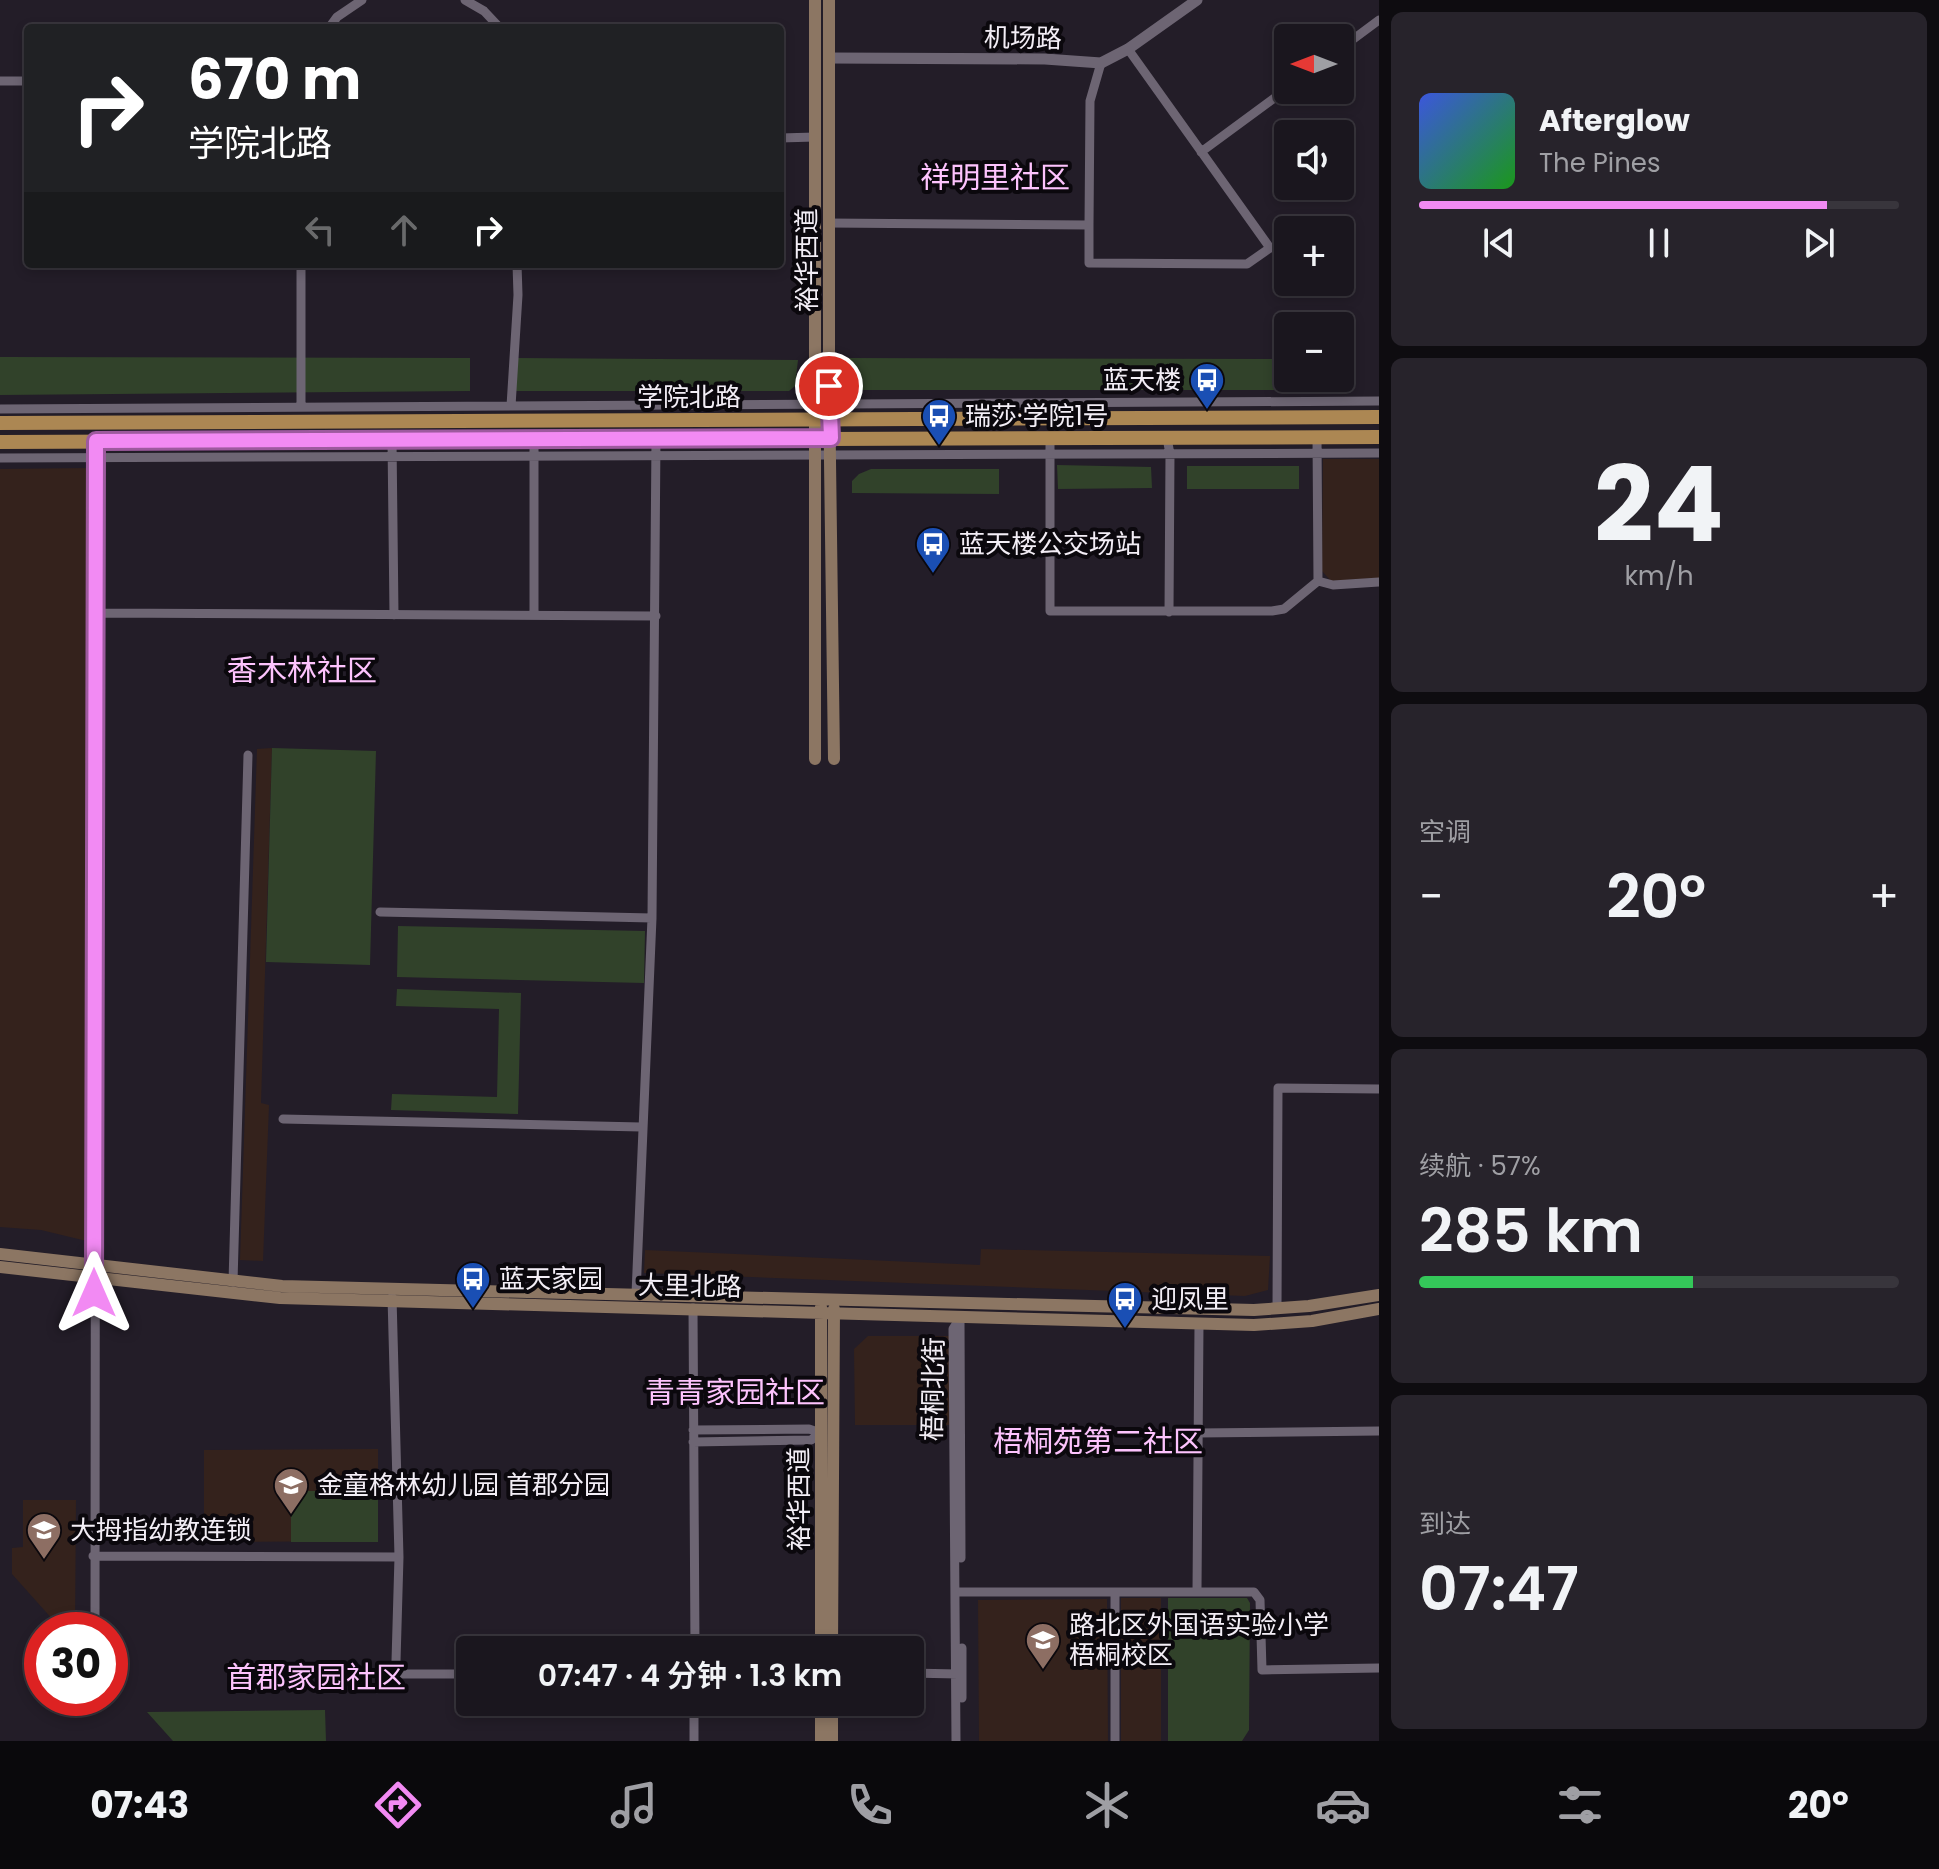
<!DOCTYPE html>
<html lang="zh">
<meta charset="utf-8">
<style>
body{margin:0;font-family:Poppins,"Noto Sans SC",sans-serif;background:#27232b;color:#f1f3f6;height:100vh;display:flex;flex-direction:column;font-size:30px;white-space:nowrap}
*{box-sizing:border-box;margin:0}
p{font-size:26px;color:#9f9fa4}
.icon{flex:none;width:44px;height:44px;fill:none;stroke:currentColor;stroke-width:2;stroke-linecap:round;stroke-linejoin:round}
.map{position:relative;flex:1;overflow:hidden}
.details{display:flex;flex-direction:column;gap:12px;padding:12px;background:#0e0c10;width:560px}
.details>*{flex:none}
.top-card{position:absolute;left:24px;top:24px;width:760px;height:244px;border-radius:8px;box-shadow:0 4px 12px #0003,0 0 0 2px #38353c;background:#202124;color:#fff;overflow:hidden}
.needle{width:52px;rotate:270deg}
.controls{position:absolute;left:1274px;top:24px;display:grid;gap:16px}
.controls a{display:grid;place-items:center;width:80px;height:80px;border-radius:8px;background:#1a161e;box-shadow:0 4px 12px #0003,0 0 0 2px #38353c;font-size:40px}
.speed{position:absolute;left:24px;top:1612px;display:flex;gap:16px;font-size:40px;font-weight:700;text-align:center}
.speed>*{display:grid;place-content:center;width:104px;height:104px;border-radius:50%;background:#1a161e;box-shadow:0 4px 12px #0003,0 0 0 2px #38353c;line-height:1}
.speed .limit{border:12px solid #d22;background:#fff;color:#111}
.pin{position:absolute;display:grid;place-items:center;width:68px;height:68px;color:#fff;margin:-34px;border:4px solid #fff;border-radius:50%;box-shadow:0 2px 8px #0007}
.me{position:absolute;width:88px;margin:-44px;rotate:0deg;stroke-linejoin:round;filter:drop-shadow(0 0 6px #0008)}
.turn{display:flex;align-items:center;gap:28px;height:168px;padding:0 32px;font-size:36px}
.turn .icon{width:104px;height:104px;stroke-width:2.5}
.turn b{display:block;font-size:56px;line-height:68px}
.lanes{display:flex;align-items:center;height:76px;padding:0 32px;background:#0003;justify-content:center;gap:40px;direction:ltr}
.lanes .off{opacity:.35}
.big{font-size:60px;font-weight:600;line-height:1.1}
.details .card{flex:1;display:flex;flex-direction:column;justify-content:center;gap:12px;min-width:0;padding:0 28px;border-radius:12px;background:#27232b}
.details .dial{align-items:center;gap:0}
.dial b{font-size:104px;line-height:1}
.song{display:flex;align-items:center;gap:24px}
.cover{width:96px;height:96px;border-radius:12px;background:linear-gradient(135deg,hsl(230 70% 55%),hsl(120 70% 35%))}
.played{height:8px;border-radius:4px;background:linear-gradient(90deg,#f28af3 85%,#38353c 85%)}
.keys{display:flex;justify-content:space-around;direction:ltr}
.heat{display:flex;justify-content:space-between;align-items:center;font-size:44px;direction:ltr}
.charge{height:12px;border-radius:6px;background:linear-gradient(90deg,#34c759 57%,#38353c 0)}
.trip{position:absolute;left:456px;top:1636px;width:468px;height:80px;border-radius:8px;background:#1a161e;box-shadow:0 4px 12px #0003,0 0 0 2px #38353c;font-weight:600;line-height:80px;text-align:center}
.tabs{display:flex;height:128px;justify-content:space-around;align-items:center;background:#0a090c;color:#9f9fa4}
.tabs .icon{width:56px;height:56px}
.tabs .current{color:#f28af3}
.tabs b{font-size:36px;color:#f1f3f6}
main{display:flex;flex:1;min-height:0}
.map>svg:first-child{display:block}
.commercial{fill:#34221c}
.green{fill:#31422a}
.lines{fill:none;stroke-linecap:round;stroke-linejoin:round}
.minor{stroke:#6d6573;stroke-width:9}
.tertiary{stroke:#6d6573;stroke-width:11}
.secondary{stroke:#8c7663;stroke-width:12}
.primary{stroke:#ac8753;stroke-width:14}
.route-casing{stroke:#9d5a9e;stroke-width:20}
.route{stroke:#f28af3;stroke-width:14}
.labels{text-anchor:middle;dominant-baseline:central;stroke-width:8;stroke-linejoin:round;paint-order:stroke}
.street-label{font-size:26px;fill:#f3eef6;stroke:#0b080d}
.poi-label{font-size:26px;fill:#f3eef6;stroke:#0b080d;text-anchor:start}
.quarter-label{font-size:30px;fill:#fdc3fd;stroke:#0b080d}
</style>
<main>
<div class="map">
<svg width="1379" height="1741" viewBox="0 0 1379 1741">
<rect width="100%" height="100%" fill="#231d28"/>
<path class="commercial" d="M1323,459H1379V578L1331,581L1322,571Z
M93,468L95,1243L41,1230L0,1227V469Z
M272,748L261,1103L269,1105L263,1261L240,1260L257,749Z
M981,1249L1270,1256L1268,1290L1245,1296L644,1273L645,1250L980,1265Z
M868,1336H951V1425H855L854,1349Z
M378,1449V1541L204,1542V1450Z
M23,1500H76L75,1630H62L12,1574V1548L23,1547Z
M1121,1598H1161V1741H1121Z
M1107,1599L1108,1741H979L978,1600Z"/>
<path class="green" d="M0,357L470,358V391L0,395Z
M516,358L798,360L795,386L789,391H516Z
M843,358L1288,359V378H1319L1326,390H855L841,378Z
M1057,465L1151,467L1152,488L1058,489Z
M1187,466H1299V489H1187Z
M871,469H999V494L852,493V481L859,474Z
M272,748L376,751L370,965L266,962Z
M398,926L645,931L644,983L397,977Z
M397,989L521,993L518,1114L391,1110L392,1094L497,1097L499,1009L396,1006Z
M291,1491H378V1542H291Z
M1168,1598H1247L1250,1603L1249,1730L1242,1741H1168Z
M325,1710L326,1741H173L147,1712Z"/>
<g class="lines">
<path class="minor" d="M465,0L484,11L500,28
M329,28L337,17L362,0
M1340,49L1379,20
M0,81H28
M780,138L815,137
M1201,152L1288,88
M828,223L1089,225L1090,101L1101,63
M1089,225V263L1247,264L1270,248L1128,49
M301,264V407
M511,406L518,295L517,264
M0,409L1379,401
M1317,437L1318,581
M1050,438V611H1272L1284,609L1318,581L1333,585L1379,582
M1167,438L1170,454L1169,612
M392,440L394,615
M0,458L1379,453
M96,613L656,616
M534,615V440
M380,912L652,918
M283,1119L641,1127
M233,1282L248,755
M636,1294L652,918L656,439
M392,1297L399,1557L396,1661L400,1674H470
M693,1308L695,1650
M1277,1309L1278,1088L1379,1089
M960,1320L961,1558
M693,1430L809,1429L821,1433
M1198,1433L1379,1431
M693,1442L811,1440L821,1433
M93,1556L399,1557
M1197,1591L1199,1324
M955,1592H1254L1260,1600L1262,1670L1379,1668
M95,1630L96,441
M962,1648V1698
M910,1673L958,1674
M694,1702V1741
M956,1741L953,1329L960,1318
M1115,1741V1593"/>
<path class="tertiary" d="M829,58L1045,59L1101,63L1128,49L1197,0"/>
<path class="secondary" d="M829,0V386L834,759
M815,759V0
M0,1254L282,1286L1254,1310L1309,1306L1379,1295
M0,1267L280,1298L1254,1325L1312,1321L1379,1309
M821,1307V1650
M832,1650L834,1309
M821,1702V1741
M832,1702V1741"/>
<path class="primary" d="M0,423L1379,417
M0,442L1379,437"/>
</g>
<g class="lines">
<g class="route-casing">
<path id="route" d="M94,1293L96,441L831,438L829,386"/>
</g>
<use href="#route" class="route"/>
</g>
<defs>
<g id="bus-pin" transform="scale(1.8)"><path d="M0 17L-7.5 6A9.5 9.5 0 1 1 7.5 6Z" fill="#1a4fb4" stroke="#0b080d"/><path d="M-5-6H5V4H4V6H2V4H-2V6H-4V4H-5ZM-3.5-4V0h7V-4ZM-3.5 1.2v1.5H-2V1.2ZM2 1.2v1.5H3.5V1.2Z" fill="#fff"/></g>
<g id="school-pin" transform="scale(1.8)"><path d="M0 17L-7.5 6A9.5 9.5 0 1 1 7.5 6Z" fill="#8d6e63" stroke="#0b080d"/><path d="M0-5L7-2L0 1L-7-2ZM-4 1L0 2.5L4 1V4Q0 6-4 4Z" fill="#fff"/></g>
</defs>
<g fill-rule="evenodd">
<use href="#bus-pin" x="1207" y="380"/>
<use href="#bus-pin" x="939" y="416"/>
<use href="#bus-pin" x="933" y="544"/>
<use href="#bus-pin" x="473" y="1279"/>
<use href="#bus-pin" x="1125" y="1299"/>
<use href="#school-pin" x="291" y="1485"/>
<use href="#school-pin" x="44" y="1530"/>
<use href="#school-pin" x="1043" y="1640"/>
</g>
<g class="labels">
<g class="street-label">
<text transform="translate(1023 38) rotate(1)">机场路</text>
<text transform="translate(807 260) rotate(-90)">裕华西道</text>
<text x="689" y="397">学院北路</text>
<text transform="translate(690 1286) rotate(1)">大里北路</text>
<text transform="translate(933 1389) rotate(-89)">梧桐北街</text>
<text transform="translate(799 1499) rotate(-90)">裕华西道</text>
</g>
<g class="poi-label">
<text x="1181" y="380" text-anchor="end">蓝天楼</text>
<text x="965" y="416">瑞莎·学院1号</text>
<text x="959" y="544">蓝天楼公交场站</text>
<text x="499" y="1279">蓝天家园</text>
<text x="1151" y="1299">迎凤里</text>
<text x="317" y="1485">金童格林幼儿园 首郡分园</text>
<text x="70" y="1530">大拇指幼教连锁</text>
<text x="1069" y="1625">路北区外国语实验小学<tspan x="1069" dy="30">梧桐校区</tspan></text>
</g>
<g class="quarter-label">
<text x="995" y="177">祥明里社区</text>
<text x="302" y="670">香木林社区</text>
<text x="735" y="1392">青青家园社区</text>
<text x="1098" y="1441">梧桐苑第二社区</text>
<text x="316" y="1677">首郡家园社区</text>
</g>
</g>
</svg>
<div class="controls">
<a><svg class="needle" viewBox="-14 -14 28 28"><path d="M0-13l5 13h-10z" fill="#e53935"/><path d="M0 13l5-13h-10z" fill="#9f9fa4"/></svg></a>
<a><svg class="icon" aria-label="sound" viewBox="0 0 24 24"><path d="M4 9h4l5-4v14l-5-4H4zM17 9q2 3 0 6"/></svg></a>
<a>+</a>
<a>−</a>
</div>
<div class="speed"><div class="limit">30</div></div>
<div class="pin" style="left:829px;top:386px;background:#d93025"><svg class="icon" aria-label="arrive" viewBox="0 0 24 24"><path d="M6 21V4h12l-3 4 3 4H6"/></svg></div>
<svg class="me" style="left:94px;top:1293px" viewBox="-20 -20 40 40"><path d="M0-17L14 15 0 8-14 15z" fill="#f28af3" stroke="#fff" stroke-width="4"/></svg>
<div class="trip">07:47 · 4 分钟 · 1.3 km</div>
<div class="top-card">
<div class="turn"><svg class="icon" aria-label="right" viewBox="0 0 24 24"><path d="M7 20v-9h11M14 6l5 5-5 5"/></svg><div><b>670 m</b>学院北路</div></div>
<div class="lanes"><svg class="icon off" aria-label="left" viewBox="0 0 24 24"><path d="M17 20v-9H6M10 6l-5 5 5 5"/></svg><svg class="icon off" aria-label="ahead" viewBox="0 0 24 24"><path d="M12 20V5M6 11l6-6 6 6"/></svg><svg class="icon" aria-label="right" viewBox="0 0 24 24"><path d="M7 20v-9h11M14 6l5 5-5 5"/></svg></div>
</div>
</div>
<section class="details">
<div class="card">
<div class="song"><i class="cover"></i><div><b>Afterglow</b><p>The Pines</p></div></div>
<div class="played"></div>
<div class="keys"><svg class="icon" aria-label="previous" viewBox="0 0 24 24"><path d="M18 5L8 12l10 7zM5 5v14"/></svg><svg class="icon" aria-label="pause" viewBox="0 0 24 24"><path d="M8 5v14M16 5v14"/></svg><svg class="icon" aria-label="next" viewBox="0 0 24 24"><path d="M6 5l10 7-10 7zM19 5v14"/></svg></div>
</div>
<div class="card dial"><b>24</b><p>km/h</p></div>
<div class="card"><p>空调</p>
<div class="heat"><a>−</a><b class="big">20°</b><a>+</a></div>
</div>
<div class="card"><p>续航 · 57%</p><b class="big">285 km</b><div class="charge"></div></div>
<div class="card"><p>到达</p><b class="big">07:47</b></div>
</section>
</main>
<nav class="tabs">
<b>07:43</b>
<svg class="icon current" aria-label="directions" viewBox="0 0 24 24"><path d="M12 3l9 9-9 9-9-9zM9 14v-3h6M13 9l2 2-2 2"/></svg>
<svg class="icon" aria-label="music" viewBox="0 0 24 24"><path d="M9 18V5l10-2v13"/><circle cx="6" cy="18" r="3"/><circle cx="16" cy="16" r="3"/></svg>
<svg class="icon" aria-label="phone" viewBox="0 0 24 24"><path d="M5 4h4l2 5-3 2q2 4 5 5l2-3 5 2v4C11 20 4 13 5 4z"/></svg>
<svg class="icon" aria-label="climate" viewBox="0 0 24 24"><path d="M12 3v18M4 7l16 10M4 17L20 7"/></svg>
<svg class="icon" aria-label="car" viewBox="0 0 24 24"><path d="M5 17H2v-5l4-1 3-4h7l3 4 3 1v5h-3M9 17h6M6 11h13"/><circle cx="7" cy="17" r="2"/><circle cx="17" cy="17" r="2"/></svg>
<svg class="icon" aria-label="filters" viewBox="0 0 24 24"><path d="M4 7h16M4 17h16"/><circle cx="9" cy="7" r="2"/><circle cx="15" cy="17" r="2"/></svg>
<b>20°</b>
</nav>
